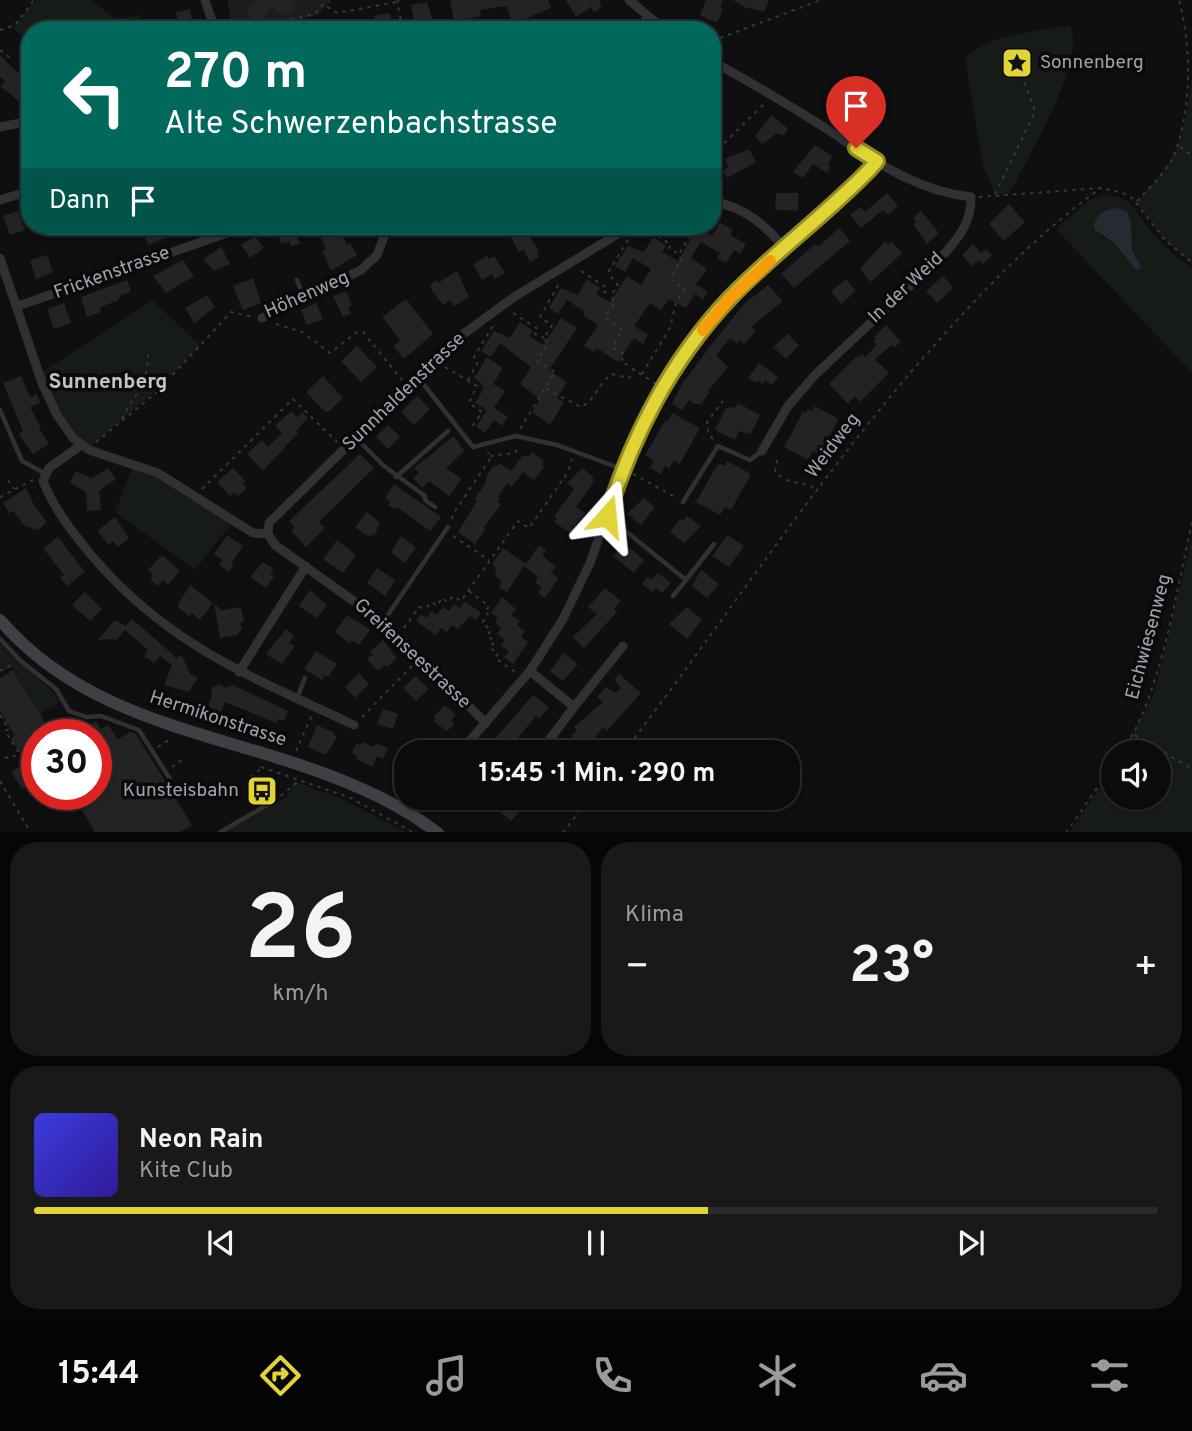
<!DOCTYPE html>
<html lang="de">
<meta charset="utf-8">
<style>
body{margin:0;font-family:Overpass,sans-serif;background:#19191a;color:#f1f3f6;height:100vh;display:flex;flex-direction:column;font-size:26px;white-space:nowrap}
*{box-sizing:border-box;margin:0}
p{font-size:23px;color:#9a9b9d}
.icon{flex:none;width:38px;height:38px;fill:none;stroke:currentColor;stroke-width:2;stroke-linecap:round;stroke-linejoin:round}
.map{position:relative;height:832px;overflow:hidden}
.drawer{display:flex;flex-direction:column;gap:10px;padding:10px;background:#060607;flex:1}
.drawer>*{flex:none}
.banner{position:absolute;left:21px;top:21px;width:700px;height:214px;border-radius:28px;box-shadow:0 2px 5px #0004,0 0 0 2px #2b2b2d;background:#00695c;color:#fff;overflow:hidden}
.fabs{position:absolute;left:1101px;top:740px;display:grid;gap:14px}
.fabs a{display:grid;place-items:center;width:70px;height:70px;border-radius:50%;background:#0b0b0c;box-shadow:0 2px 5px #0004,0 0 0 2px #2b2b2d;font-size:35px}
.speed{position:absolute;left:21px;top:719px;display:flex;gap:14px;font-size:35px;font-weight:700;text-align:center}
.speed>*{display:grid;place-content:center;width:91px;height:91px;border-radius:50%;background:#0b0b0c;box-shadow:0 2px 5px #0004,0 0 0 2px #2b2b2d;line-height:1}
.speed .limit{border:10px solid #d22;background:#fff;color:#111}
.pin{position:absolute;display:grid;place-items:center;width:60px;height:60px;color:#fff;margin:-72px -30px;border-radius:50% 50% 50% 0;rotate:-45deg;box-shadow:0 0 7px #0007}
.pin .icon{rotate:45deg}
.me{position:absolute;width:77px;margin:-38px;rotate:18deg;stroke-linejoin:round;filter:drop-shadow(0 0 5px #0008)}
.turn{display:flex;align-items:center;gap:24px;height:147px;padding:0 28px;font-size:32px}
.turn .icon{width:91px;height:91px;stroke-width:2.5}
.turn b{display:block;font-size:49px;line-height:60px}
.then{display:flex;align-items:center;height:66px;padding:0 28px;background:#0003;gap:14px;font-size:26px}
.big{font-size:52px;font-weight:700;line-height:1.1}
.drawer .card{flex:1;display:flex;flex-direction:column;justify-content:center;gap:10px;min-width:0;padding:0 24px;border-radius:28px;background:#19191a}
.drawer .dial{align-items:center;gap:0}
.dial b{font-size:91px;line-height:1}
.song{display:flex;align-items:center;gap:21px}
.cover{width:84px;height:84px;border-radius:10px;background:linear-gradient(135deg,hsl(240 70% 55%),hsl(250 70% 35%))}
.played{height:7px;border-radius:4px;background:linear-gradient(90deg,#e1d437 60%,#2b2b2d 60%)}
.keys{display:flex;justify-content:space-around;direction:ltr}
.heat{display:flex;justify-content:space-between;align-items:center;font-size:38px;direction:ltr}
.drawer .tiles{flex:1;display:grid;gap:10px;grid-template-columns:1fr 1fr}
.card:last-child{grid-column:span 2}
.trip{position:absolute;left:394px;top:740px;width:406px;height:70px;border-radius:28px;background:#0b0b0c;box-shadow:0 2px 5px #0004,0 0 0 2px #2b2b2d;font-weight:700;line-height:70px;text-align:center}
.menu{display:flex;height:112px;justify-content:space-around;align-items:center;background:#040405;color:#9a9b9d}
.menu .icon{width:49px;height:49px}
.menu .current{color:#e1d437}
.menu b{font-size:32px;color:#f1f3f6}
.map>svg:first-child{display:block}
.built{fill:#1c1b1d}
.green{fill:#161b18;fill-rule:evenodd}
.water{fill:#272a33}
.building{fill:#232224}
.lines{fill:none;stroke-linecap:round;stroke-linejoin:round}
.path{stroke:#37373c;stroke-width:2;stroke-dasharray:3.5 5;stroke-linecap:butt}
.lane{stroke:#313135;stroke-width:4.5}
.street{stroke:#313135;stroke-width:9}
.secondary{stroke:#3f3f45;stroke-width:12}
.route-casing{stroke:#928a24;stroke-width:18}
.route{stroke:#e1d437;stroke-width:12}
.slow{stroke:#f59e0b;stroke-width:12}
.labels{text-anchor:middle;dominant-baseline:central;stroke-width:7;stroke-linejoin:round;paint-order:stroke}
.poi-label{font-size:19px;fill:#a1a2b0;stroke:#0b0a0b;text-anchor:start}
.street-label{font-size:19px;fill:#a1a2b0;stroke:#0b0a0b}
.neighbourhood-label{font-size:21px;font-weight:bold;fill:#c2c2cd;stroke:#0b0a0b}
</style>
<div class="map">
<svg width="1192" height="833" viewBox="0 0 1192 833">
<rect width="100%" height="100%" fill="#0f0f10"/>
<path class="built" d="M227,0H332L319,14L265,30H233Z"/>
<path class="green" d="M36,0H91L117,20L139,14L143,30H30V41L13,28Z
M1070,25C1087,62 1027,158 1010,193L995,195L983,165L965,60C986,32 1038,33 1070,25Z
M1191,80H1192V263L1165,240L1136,202C1178,158 1185,140 1191,80Z
M1102,195C1134,195 1134,213 1153,233C1163,245 1178,259 1192,267V373L1056,229L1088,201ZM1131,222L1132,250L1142,268L1137,271L1115,244L1101,237Z
M152,300L200,345L162,385L90,447C64,433 52,399 41,373Z
M133,466L165,480L232,523L195,570L115,512Z
M1192,537V832H1070L1113,767V798H1158V752H1122L1154,694Z
M0,644L52,691L60,702L40,714L12,667L0,672Z
M294,781L342,799L406,832L223,833L287,797Z"/>
<path class="water" d="M1118,208L1127,212L1131,222L1132,250L1142,268L1137,271L1115,244L1094,229C1095,213 1104,210 1118,208Z"/>
<path class="building" d="M254,0H298L287,17L271,7L261,23L245,13Z
M450,0H548L551,8L513,24L506,6L480,10L481,16L454,21Z
M566,0H602L599,2L602,7L594,13L591,7L576,17Z
M706,0H723L720,7L723,9L717,23L700,15Z
M733,0H769L764,12L744,7Z
M427,2L435,27L416,30L411,5Z
M190,9L194,30H180L176,12Z
M390,13L393,30H377L374,16Z
M0,55L28,83L25,87L30,91L20,102L0,86L5,81L0,77Z
M772,115L788,129L784,136L777,133L762,144L755,136Z
M815,145L832,156L828,164L831,166L827,173L813,164L803,178L793,172Z
M749,149L756,162L727,178L723,170L729,167L725,159Z
M776,193H798V211L775,210Z
M887,193L898,206L888,215L883,210L861,228L850,215L860,207L865,212Z
M1009,204L1025,222L1004,241L989,224Z
M18,211L25,230L10,235L3,216Z
M921,211L939,233L927,244L913,224L917,222L913,218Z
M720,223L733,230L730,235L746,244L740,254L734,250L726,263L717,258L720,253L701,242L691,258L707,269L696,284L708,292L703,300L695,294L686,308L669,299L661,310L650,303L634,326L648,335L643,344L634,338L618,362L597,348L594,352L584,346L598,325L583,315L585,312L567,300L558,314L549,308L561,288L578,295L587,279L600,288L596,294L610,302L627,276L641,285L651,269L633,258L625,272L615,266L628,246L644,252L653,237L666,246L662,252L678,261L697,228L712,236Z
M146,226H172L175,234L149,245L140,229Z
M287,226L296,231L300,244L291,246L290,241L281,244L277,229Z
M315,226H337L347,245L350,243L357,255L331,271L322,251L326,249Z
M530,227L534,235L530,237L539,251L537,252L539,257L530,262L523,249L519,252L510,236Z
M839,228L850,241L794,288L781,274L815,244L818,247Z
M255,236L264,248L250,258L241,245Z
M885,241L888,244L891,241L902,253L871,282L860,269Z
M973,244L981,253L986,249L992,255L983,264L979,260L972,266L962,255Z
M221,247L230,264L214,271L203,259Z
M47,255L53,272L36,279L30,260Z
M487,256L489,259L494,256L505,273L494,279L492,274L482,280L473,264Z
M183,260L194,276L166,293L153,276Z
M457,271L469,297L454,306L450,300L443,305L435,294L434,295L430,285L436,280L438,283Z
M943,276L953,288L937,303L926,291Z
M253,278L261,303L243,310L233,286Z
M846,279L856,291L841,304L831,292Z
M127,280L131,292L122,295L117,301L100,307L101,312L87,317L81,297Z
M768,285L783,301L751,327L756,331L744,344L740,340L737,343L730,338L716,355L728,367L708,391L710,392L701,404H694L689,400L682,410L672,404L682,384L711,345L745,303Z
M346,291L352,305L348,307L351,314L343,317L333,296Z
M207,295L215,307L194,323L185,308Z
M406,299L433,334L404,359L393,346L400,340L382,317Z
M64,303L71,323L54,329L47,309Z
M316,303L323,319L307,325L301,310Z
M561,318L577,328L549,370L567,382L557,398L564,402L550,425L532,412L540,399L520,384L531,367L500,343L491,357L481,351L494,331L510,338L520,322L533,331L529,336L543,345Z
M886,325L901,342L895,347L892,345L875,359L889,373L860,402L855,396L848,404L829,384L857,356L859,358L862,354L865,357L877,345L873,341L876,338L875,336Z
M788,334L799,345L786,359L773,347Z
M357,346L377,367L361,382L341,361Z
M487,357L503,368L493,384L505,391L494,408L508,417L502,426L494,420L485,433L476,427L487,410L475,403L484,388L481,386L482,384L474,378Z
M759,363L778,377L772,385L765,380L762,384L758,380L756,383L748,378Z
M21,376L30,397L37,394L40,403L30,407L41,428L39,429L49,444L33,454L19,434L23,431L3,383Z
M323,376L343,398L328,412H325L306,392Z
M417,396L430,409L414,425L401,412Z
M738,403L760,415L751,434L739,431L735,440L715,430L726,408L729,409L730,406L735,408Z
M815,406L839,419L819,455L813,451L808,460L784,447L803,412L806,413L808,409L812,411Z
M291,411L297,417L302,412L308,418L296,431L298,433L263,471L247,454L262,440L268,447L282,433L275,426Z
M672,413L700,428L680,464L674,460L669,469L665,466L661,474L650,468L654,461L645,455L665,421L667,422Z
M388,425L400,437L388,449L376,437Z
M454,436L464,451L446,468L462,479L449,496L429,481L422,488L413,478L419,473L414,468Z
M532,452L544,461L542,465L545,466L534,480L523,472L512,487L507,483L498,497L500,499L497,502L501,505L483,528L485,530L475,544L458,532L477,501L474,499L486,483V477L494,465L496,467L499,463L511,471L522,456H529Z
M360,454L374,468L319,522L325,528L306,547L291,531L295,527L289,521Z
M727,461L751,474L731,510L725,507L720,515L696,502L716,467L720,464L724,466Z
M108,468L116,479L99,491L101,510L87,511L86,492L70,483L75,471L92,478Z
M233,468L245,481L243,484L247,488L238,496L234,492L230,496L217,482Z
M582,468L594,477L592,480L594,482L576,507L585,513L570,533L554,522L557,518L554,516L574,489L567,483Z
M394,484L441,517L430,531L397,507L395,509L388,505L390,502L385,498Z
M26,488L34,505L47,522L38,530L25,526L13,511L9,513L3,503Z
M644,498L655,507L641,525L627,514Z
M367,512L380,523L374,536L372,534L369,537L355,527Z
M687,516L701,526L684,543L670,532L680,519L683,521Z
M115,517L129,538L118,547L113,541L109,545L97,531Z
M227,535L243,546L231,563L234,565L229,572L219,565L223,560L214,554Z
M727,535L744,546L729,567L712,556Z
M401,536L416,548L405,563L391,552Z
M58,537L85,572L67,586L60,578L64,575L43,548Z
M337,540L356,555L343,573L323,559Z
M539,545L546,550L542,555L556,567L551,573L559,578L545,598L538,593L542,588L535,582L538,577L524,566L507,592L499,587L502,581L495,576L496,568L492,564L503,548L526,564Z
M626,545L644,560L634,573L613,556L621,546L623,548Z
M162,555L180,571L168,585L163,580L158,586L151,580L152,573L148,570Z
M263,562L274,569L270,574L274,576L266,588L250,577Z
M377,568L395,580L385,596L367,583Z
M701,570L719,584L707,598L692,586Z
M658,573L671,583L662,593L656,588L652,592L642,584L647,577L651,580Z
M190,585L213,603L200,620L192,613L189,616L177,606Z
M605,588L621,601L614,609L617,612L584,648L573,637L597,614L588,607Z
M310,590L327,605L317,618L299,606Z
M85,592L102,609L90,621L72,605Z
M502,597L516,609L511,615L520,621L517,625L525,631L521,637L528,642L513,664L504,657L509,651L501,646L505,640L497,634L501,628L495,623L498,618L491,613Z
M465,601L481,613L476,620L470,616L458,629L452,625L447,632L441,628L436,635L416,621L421,614L427,618L432,611L437,615L443,607L449,611L454,604L460,608Z
M214,604L222,610L241,607L244,622L240,623L242,629L237,635L220,638Z
M687,607L702,620L687,639L669,624Z
M347,615L370,630L359,645L352,640L350,643L335,632Z
M132,619L177,658L179,655L183,658L190,674L198,678L189,692L164,685L172,665L160,656L154,663L144,656L148,650L125,630L116,641L113,639L98,640L115,620L126,626Z
M286,629L294,636L289,643L295,646L282,664L266,654Z
M383,640L397,658L387,667L385,665L378,671L367,659L373,654L370,652Z
M316,651L337,664L328,677L325,675L322,680L304,669Z
M564,653L578,664L563,681L550,671Z
M13,670L53,735H37V791L31,795L26,787L22,789L11,772L26,763L11,739L15,736L0,711V678Z
M359,673L369,684L355,698L345,687Z
M619,674L641,693L607,731L603,727L584,752H563L576,740L571,736L577,730L574,727L603,702L597,697L606,687L615,693L621,687L614,680Z
M416,676L429,689L416,701L403,688Z
M219,684L226,688L233,685L288,711L284,721L278,719L276,723L225,702L221,712H212L208,705L212,696L211,688Z
M533,695L549,707L539,719L536,716L506,752L493,741Z
M445,705L456,715L451,720L455,724L447,731L433,721L436,719L434,716Z
M383,709L398,714L393,729L377,724Z
M96,721L101,729L108,725L118,739L130,732L136,734L192,825L180,832H95L72,794H96V735H74Z
M317,725L335,733L334,735L337,737L326,755L308,747Z
M362,742L374,747L376,743L388,748L383,759L377,756L373,767L356,759L357,756L352,753L356,743L360,745Z
M511,798H531L511,821L499,811Z"/>
<g class="lines">
<path class="path" d="M399,0L397,2L403,30
M0,30L15,25L34,0
M241,30L315,14L323,4L337,13L397,2
M712,41L821,0
M0,50L12,59
M1180,147L1192,155
M712,155L764,104
M995,194L1033,116L1034,108L1017,63
M979,197L1101,188L1123,193L1132,198L1165,240L1192,263
M1137,201C1149,188 1163,175 1172,160C1192,114 1192,49 1179,0
M644,226L671,245L669,248L678,254
M628,240L609,271L610,276L618,285L611,296L615,302L605,318L623,330L612,347L625,355L621,361L656,384
M581,271L605,287L603,291L611,296
M513,313L538,329L535,334L544,338
M276,324L302,332L330,353L357,332H363L402,380
M445,367L477,386L469,403L482,412L470,430
M642,374L670,328L676,302L685,289L670,279L681,260L679,254L696,226
M468,380L478,362L474,357L493,326
M546,389L581,407C595,401 599,382 612,374L629,378L634,370
M122,419C135,391 147,390 148,355
M520,429L555,372L537,361L548,343L544,338L552,325L540,317L560,282
M713,439L709,435L707,422L723,401
M96,442L156,393L231,312L254,317
M490,456L515,453L519,445
M777,460L775,472C790,487 802,479 817,490
M633,474L677,498
M8,480L14,489
M202,489L293,399L337,442
M0,497L33,480
M452,519L453,514L490,459L488,452
M453,536L489,560
M469,591L489,606L485,612L488,614L482,623L491,630L487,636L495,641L490,648L498,653L495,658L517,673
M404,628L419,607L426,608L432,602L437,606L442,598L448,602L453,596L461,601L518,521L529,528L568,472L572,459
M0,671L14,663
M0,715L9,729L5,731L19,753L11,758L0,757
M362,717L412,666
M1135,735L1192,769
M158,747L169,740
M296,751L312,715
M624,752C720,626 808,493 911,372C969,305 1029,240 1101,188
M1122,752C1161,695 1176,592 1192,523
M172,767L185,758
M261,767L351,798L414,833
M0,781L31,833
M257,785L252,777L261,768
M274,801L300,780
M563,833L589,798
M1066,833L1113,765"/>
<path class="lane" d="M712,85L721,67
M297,280L304,298
M417,376L473,447L516,436L557,445L622,469
M0,410L22,461L44,473
M356,438L384,466L425,496V500L435,507
M396,477L448,431
M683,502L718,446L750,460L762,451
M607,516L686,580L714,544
M673,596L686,580
M383,622L448,527
M0,639L21,661L56,689L69,711L86,717L101,716L139,730L170,779
M297,698L305,678
M219,833L267,805L261,792"/>
<path class="street" d="M205,0L212,21
M629,0L665,30
M639,30L648,16
M712,61C748,81 784,102 819,124C869,156 910,190 971,197C971,221 961,235 945,253L815,375L788,406L762,451
M0,127L30,121
M0,200L30,191
M712,201C744,207 764,224 785,248
M0,258L42,383L57,415L73,438L89,450L158,473L253,533L268,534
M18,306L247,226
M262,318L361,270L377,255L388,226
M80,446L49,468L43,481C54,509 73,533 92,556C169,646 250,676 354,725
M268,534L269,523L454,341L514,297L631,226
M268,534L275,545L383,622L486,723
M530,671L574,707L540,752
M239,672L306,566
M574,707L623,646
M460,752L530,671L563,619L590,563L632,444L649,411L681,359L730,298L856,184L877,161
M408,812L420,798"/>
<path class="secondary" d="M0,620C93,729 237,733 360,788C388,800 414,815 438,833"/>
</g>
<g class="lines">
<g class="route-casing">
<path id="route" d="M607,516C633,435 670,362 729,299C773,253 826,215 870,169L877,161L856,148"/>
</g>
<use href="#route" class="route"/>
<path class="slow" d="M703,330L730,298L770,261"/>
</g>
<defs>
<g id="sight-square" transform="scale(1.575)"><rect x="-9" y="-9" width="18" height="18" rx="4" fill="#e1d437" stroke="#0b0a0b"/><path d="M0-6L1.8-2.2L6-1.7L2.9 1.2L3.7 5.4L0 3.3L-3.7 5.4L-2.9 1.2L-6-1.7L-1.8-2.2Z" fill="#111"/></g>
<g id="bus-square" transform="scale(1.575)"><rect x="-9" y="-9" width="18" height="18" rx="4" fill="#e1d437" stroke="#0b0a0b"/><path d="M-5-6H5V4H4V6H2V4H-2V6H-4V4H-5ZM-3.5-4V0h7V-4ZM-3.5 1.2v1.5H-2V1.2ZM2 1.2v1.5H3.5V1.2Z" fill="#111"/></g>
</defs>
<g fill-rule="evenodd">
<use href="#sight-square" x="1017" y="63"/>
<use href="#bus-square" x="262" y="791"/>
</g>
<g class="labels">
<g class="poi-label">
<text x="1040" y="63">Sonnenberg</text>
<text x="239" y="791" text-anchor="end">Kunsteisbahn</text>
</g>
<g class="street-label">
<text transform="translate(112 273) rotate(-20)">Frickenstrasse</text>
<text transform="translate(906 288) rotate(-43)">In der Weid</text>
<text transform="translate(307 295) rotate(-24)">Höhenweg</text>
<text transform="translate(404 392) rotate(-44)">Sunnhaldenstrasse</text>
<text transform="translate(833 446) rotate(-53)">Weidweg</text>
<text transform="translate(1149 637) rotate(-75)">Eichwiesenweg</text>
<text transform="translate(412 654) rotate(43)">Greifenseestrasse</text>
<text transform="translate(218 719) rotate(18)">Hermikonstrasse</text>
</g>
<g class="neighbourhood-label">
<text x="108" y="382">Sunnenberg</text>
</g>
</g>
</svg>
<div class="fabs">
<a><svg class="icon" aria-label="sound" viewBox="0 0 24 24"><path d="M4 9h4l5-4v14l-5-4H4zM17 9q2 3 0 6"/></svg></a>
</div>
<div class="speed"><div class="limit">30</div></div>
<div class="pin" style="left:856px;top:148px;background:#d93025"><svg class="icon" aria-label="arrive" viewBox="0 0 24 24"><path d="M6 21V4h12l-3 4 3 4H6"/></svg></div>
<svg class="me" style="left:607px;top:516px" viewBox="-20 -20 40 40"><path d="M0-17L14 15 0 8-14 15z" fill="#e1d437" stroke="#fff" stroke-width="4"/></svg>
<div class="trip">15:45 · 1 Min. · 290 m</div>
<div class="banner">
<div class="turn"><svg class="icon" aria-label="left" viewBox="0 0 24 24"><path d="M17 20v-9H6M10 6l-5 5 5 5"/></svg><div><b>270 m</b>Alte Schwerzenbachstrasse</div></div>
<div class="then">Dann<svg class="icon" aria-label="arrive" viewBox="0 0 24 24"><path d="M6 21V4h12l-3 4 3 4H6"/></svg></div>
</div>
</div>
<section class="drawer">
<div class="tiles">
<div class="card dial"><b>26</b><p>km/h</p></div>
<div class="card"><p>Klima</p>
<div class="heat"><a>−</a><b class="big">23°</b><a>+</a></div>
</div>
<div class="card">
<div class="song"><i class="cover"></i><div><b>Neon Rain</b><p>Kite Club</p></div></div>
<div class="played"></div>
<div class="keys"><svg class="icon" aria-label="previous" viewBox="0 0 24 24"><path d="M18 5L8 12l10 7zM5 5v14"/></svg><svg class="icon" aria-label="pause" viewBox="0 0 24 24"><path d="M8 5v14M16 5v14"/></svg><svg class="icon" aria-label="next" viewBox="0 0 24 24"><path d="M6 5l10 7-10 7zM19 5v14"/></svg></div>
</div>
</div>
</section>
<nav class="menu">
<b>15:44</b>
<svg class="icon current" aria-label="directions" viewBox="0 0 24 24"><path d="M12 3l9 9-9 9-9-9zM9 14v-3h6M13 9l2 2-2 2"/></svg>
<svg class="icon" aria-label="music" viewBox="0 0 24 24"><path d="M9 18V5l10-2v13"/><circle cx="6" cy="18" r="3"/><circle cx="16" cy="16" r="3"/></svg>
<svg class="icon" aria-label="phone" viewBox="0 0 24 24"><path d="M5 4h4l2 5-3 2q2 4 5 5l2-3 5 2v4C11 20 4 13 5 4z"/></svg>
<svg class="icon" aria-label="climate" viewBox="0 0 24 24"><path d="M12 3v18M4 7l16 10M4 17L20 7"/></svg>
<svg class="icon" aria-label="car" viewBox="0 0 24 24"><path d="M5 17H2v-5l4-1 3-4h7l3 4 3 1v5h-3M9 17h6M6 11h13"/><circle cx="7" cy="17" r="2"/><circle cx="17" cy="17" r="2"/></svg>
<svg class="icon" aria-label="filters" viewBox="0 0 24 24"><path d="M4 7h16M4 17h16"/><circle cx="9" cy="7" r="2"/><circle cx="15" cy="17" r="2"/></svg>
</nav>
